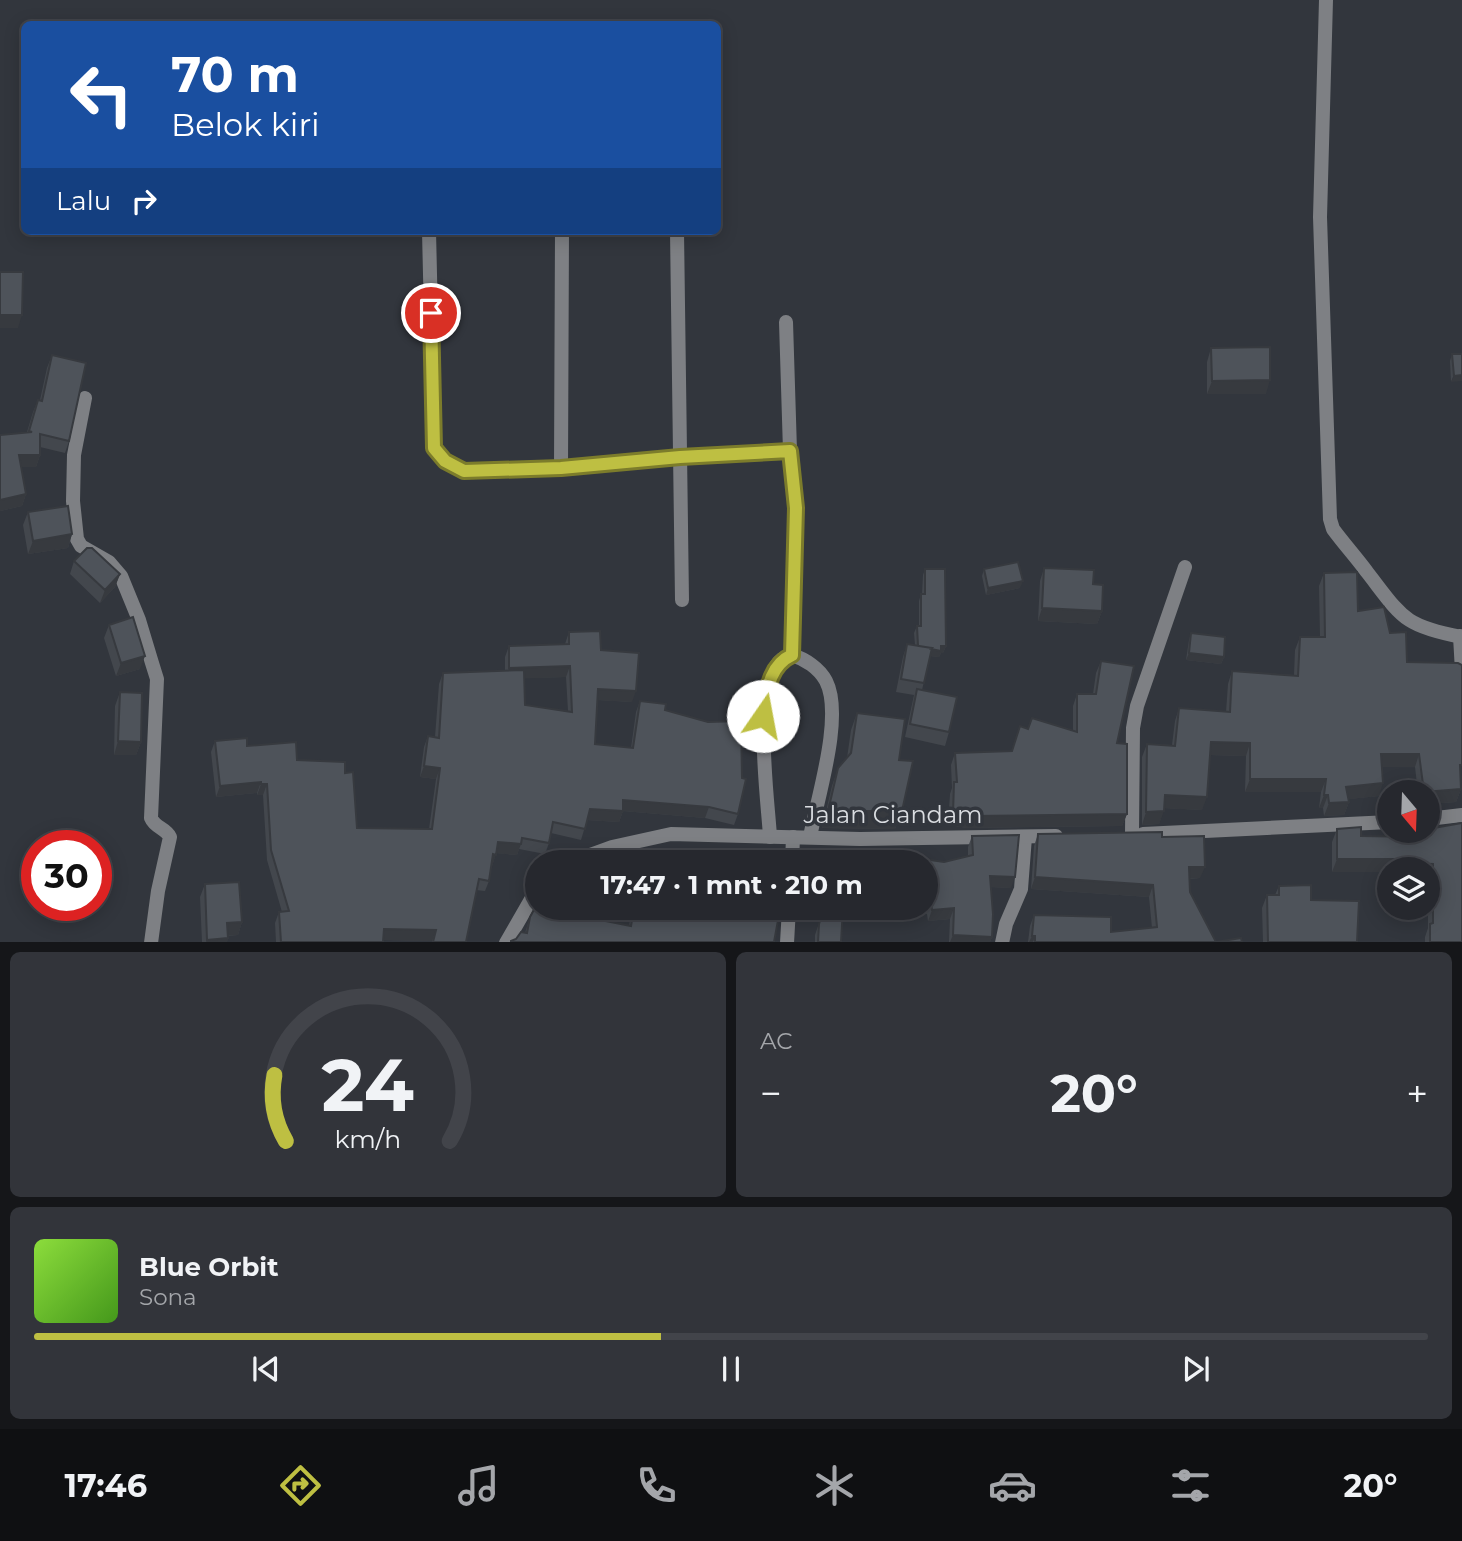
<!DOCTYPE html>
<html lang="id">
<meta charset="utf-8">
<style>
body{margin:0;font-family:Montserrat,sans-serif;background:#32343a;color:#f1f3f6;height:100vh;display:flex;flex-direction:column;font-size:26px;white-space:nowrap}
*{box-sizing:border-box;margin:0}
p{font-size:23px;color:#a4a6aa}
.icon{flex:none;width:38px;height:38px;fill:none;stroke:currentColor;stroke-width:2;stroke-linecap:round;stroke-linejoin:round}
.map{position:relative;height:942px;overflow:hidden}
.panel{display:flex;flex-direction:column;gap:10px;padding:10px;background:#151619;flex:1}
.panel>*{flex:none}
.hud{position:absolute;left:21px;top:21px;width:700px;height:214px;border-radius:10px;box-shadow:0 4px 18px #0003,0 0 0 2px #42444a;background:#1a4fa0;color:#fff;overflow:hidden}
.needle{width:46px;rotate:161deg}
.buttons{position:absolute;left:1377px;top:780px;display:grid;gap:14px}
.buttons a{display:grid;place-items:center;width:63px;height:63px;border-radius:50%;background:#26282e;box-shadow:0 4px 18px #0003,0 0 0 2px #42444a;font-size:35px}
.speed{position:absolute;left:21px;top:830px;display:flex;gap:14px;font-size:35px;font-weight:700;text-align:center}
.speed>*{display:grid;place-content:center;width:91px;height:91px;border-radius:50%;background:#26282e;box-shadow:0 4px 18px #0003,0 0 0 2px #42444a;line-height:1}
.speed .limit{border:10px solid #d22;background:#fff;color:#111}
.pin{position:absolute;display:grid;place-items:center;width:60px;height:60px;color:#fff;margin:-30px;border:4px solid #fff;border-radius:50%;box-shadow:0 2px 7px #0007}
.me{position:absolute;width:77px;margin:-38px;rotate:12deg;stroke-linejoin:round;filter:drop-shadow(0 0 5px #0008)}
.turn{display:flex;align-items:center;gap:24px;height:147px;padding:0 35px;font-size:32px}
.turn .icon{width:91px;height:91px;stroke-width:2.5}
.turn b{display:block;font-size:49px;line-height:60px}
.then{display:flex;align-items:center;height:66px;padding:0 35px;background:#0003;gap:14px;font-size:26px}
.big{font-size:52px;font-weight:700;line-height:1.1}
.panel .card{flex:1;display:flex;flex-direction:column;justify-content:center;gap:10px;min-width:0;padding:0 24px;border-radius:10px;background:#32343a}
.panel .dial{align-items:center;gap:0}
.dial svg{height:182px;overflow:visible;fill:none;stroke:#42444a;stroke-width:7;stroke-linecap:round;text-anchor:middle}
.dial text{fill:#f1f3f6;stroke:none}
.song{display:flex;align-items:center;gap:21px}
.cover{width:84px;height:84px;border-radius:10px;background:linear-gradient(135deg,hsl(90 70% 55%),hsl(100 70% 35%))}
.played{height:7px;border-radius:4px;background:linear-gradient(90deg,#bebf42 45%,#42444a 45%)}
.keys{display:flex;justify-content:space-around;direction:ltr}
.heat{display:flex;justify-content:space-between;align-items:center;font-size:38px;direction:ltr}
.panel .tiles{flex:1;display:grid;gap:10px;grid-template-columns:1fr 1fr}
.card:last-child{grid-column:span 2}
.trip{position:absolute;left:525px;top:850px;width:413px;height:70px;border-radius:35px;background:#26282e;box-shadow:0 4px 18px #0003,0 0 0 2px #42444a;font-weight:700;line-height:70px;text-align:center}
.tab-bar{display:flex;height:112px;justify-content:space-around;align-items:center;background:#0f1012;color:#a4a6aa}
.tab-bar .icon{width:49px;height:49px}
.tab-bar .current{color:#bebf42}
.tab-bar b{font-size:32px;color:#f1f3f6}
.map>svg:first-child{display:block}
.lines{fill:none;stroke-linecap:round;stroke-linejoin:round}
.minor{stroke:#7e8084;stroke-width:14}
.tertiary{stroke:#7e8084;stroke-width:14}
.wall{fill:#43474d;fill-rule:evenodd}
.shaded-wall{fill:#373a3f}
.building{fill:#4e535a;stroke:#373a3f;stroke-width:2}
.route-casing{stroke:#7c7c2b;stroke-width:18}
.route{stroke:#bebf42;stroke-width:12}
.labels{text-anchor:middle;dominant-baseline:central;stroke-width:7;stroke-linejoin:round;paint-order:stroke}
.street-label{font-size:24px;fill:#dadde1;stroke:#32363d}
</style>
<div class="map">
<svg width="1462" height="943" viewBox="0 0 1462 943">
<rect width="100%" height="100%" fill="#32363d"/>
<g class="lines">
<path class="minor" d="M1326,0L1320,217L1330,519L1333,529C1344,544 1356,557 1367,572C1402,617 1403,626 1462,637
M429,231L434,448L445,461L464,471L561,468L680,457L790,451L796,508L792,655
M677,231L682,600
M786,322L790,451
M85,398L74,455L73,501L77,539L81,546L109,562L121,576L139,620L152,663L157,679L151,818C155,828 166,828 170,837L158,891L151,943
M561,468L562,231
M1460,636L1462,671
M1132,835L1133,728L1137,706L1185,567
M770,837C768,799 751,683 782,659C785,657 789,656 792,655C805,659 819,668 826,681C844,716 817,799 810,837
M792,863L793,837
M787,943L789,908
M1002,943L1006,924L1021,889L1025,837"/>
<path class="tertiary" d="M1428,819L1462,815
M1143,834L1390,822
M568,863L612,847L671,834L860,839L1056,836
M506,943L537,889"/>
</g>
<path class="wall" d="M1211,348L1266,394H1207V362Z
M1452,354H1462L1451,382L1450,361Z
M52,355L69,441L65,453L40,447V455L36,467H21L26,494L22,506L0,511L27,432L33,412L38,400H40L47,368Z
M28,512L72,534L68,548L28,554L23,525Z
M74,561L120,574L115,587L100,603L70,574Z
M1044,568L1102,611L1097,624L1038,621L1040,581Z
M925,569L946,646L943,653H941L939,657L930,656L922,690L949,732L945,746L905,737L914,695L896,692L903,657L907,644L915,645L914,633L917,626H919V601L921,594H922L923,575Z
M984,569L1020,588L986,595L982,576Z
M1324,573L1358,611L1390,633L1407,662L1461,779V789L1456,802L1428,804V793H1418L1415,767H1382L1379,796L1348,799L1349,802L1344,815L1324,816L1323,808H1319L1321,792H1245L1246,756L1210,755L1202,810L1164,808L1159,824L1142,825V757L1147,744L1172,745L1175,721L1179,708L1226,712L1228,684L1232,671L1294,675L1295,650L1300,637H1320L1319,586Z
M109,625L140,669L116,676L104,638Z
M569,632L601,650L632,702L598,700L595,744L631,748L636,712L640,701L665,710L738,814L734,825L705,818L623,811L619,822L587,820L581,840L551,833L549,843L545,854L519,849L517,855L496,853L492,866L491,865L489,881L485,891L476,890L466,942H432V941L383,940V942H276L275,923L279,912H282L267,860L263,795H257V793L216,797L211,752L215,741L247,746L345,773L357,828L429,829L436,779L420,777L424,747L428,736L435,737L439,684L443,673L505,671V657L509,646L565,644ZM566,677L568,711L525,705L524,678Z
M1191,633L1224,657L1221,664L1186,660L1189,640Z
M1101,661L1117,743L1127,814L1122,826L967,828L948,825L950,794L952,788L951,765L955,753L1012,751L1028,728L1073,730V706L1077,694H1093L1096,673Z
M120,692L141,742L136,755H114L115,706Z
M857,713L899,760L902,811L895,829L822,828L832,786L838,768L847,758L851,730Z
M1337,829L1361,836L1419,837L1421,831H1428L1462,942H1425V937L1428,928V870H1390L1332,872V842Z
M1038,834L1162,837L1200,878L1190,879V892L1216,942H1242H1028L1030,926L1034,915L1111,932L1152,928L1149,897L1031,889L1034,846Z
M972,836L1011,888L991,887L992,937L990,942H949L950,919L928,921L927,914L888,908H926V863H894L896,855L944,862L968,856V847Z
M205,884L242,922L238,935L228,936L227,942H202L200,897Z
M1279,886L1311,900L1357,942H1263L1262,908L1267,895H1275Z
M632,908H782L777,926L516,939L525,933L530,917L595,919L629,926Z
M824,908H865L862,916L843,909L841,942H815V935Z"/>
<path class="shaded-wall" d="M0,315H22L18,328H0Z
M1462,375V381L1451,382L1454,376Z
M1270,380L1266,394H1207L1212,381Z
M19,455H40L36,467H14Z
M26,494L22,506L0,511V500Z
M72,534L68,548L28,554L33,541Z
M120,574L115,587L100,603L105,590Z
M1023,581L1020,588L986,595L988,588Z
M1042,608L1102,611L1097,624L1038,621Z
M941,646H946L943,653H941L939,657L916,655Z
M1189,653L1224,657L1221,664L1186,660Z
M145,656L140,669L116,676L121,663Z
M570,666L566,677L505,679L509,668Z
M598,689L636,691L632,702L594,700Z
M118,741L141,742L136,755H114Z
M1211,742L1250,743L1246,756L1206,755Z
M1381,754H1419L1415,767H1377Z
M424,766L440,768L436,779L420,777Z
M1250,779H1326L1321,792H1245Z
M261,782L257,793L216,797L220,786Z
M1383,783L1379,796L1341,800L1346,787Z
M261,784H267L263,795H257Z
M1461,789L1456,802L1428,804V793H1423L1424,792Z
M1165,795L1207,797L1202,810L1160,808Z
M1324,795H1328L1323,808H1319Z
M623,800L709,807L705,818L623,811L619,822L586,820L590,809Z
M1349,802L1344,815L1324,816L1329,803Z
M828,811H902L895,829L822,828Z
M1164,811L1159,824L1142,825L1146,812Z
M953,814H1127L1122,826L967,828L948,825Z
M498,842L521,844L517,855L494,853Z
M493,854L496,855L492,866L489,865Z
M1337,859H1396L1392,870H1390V872H1332Z
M1395,863L1433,864L1428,878V870H1393Z
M1189,867H1205L1200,878L1185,879Z
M990,876L1015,877L1011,888L986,887Z
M1035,877L1153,885L1149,897L1031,889Z
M954,908L950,919L928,921L932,910Z
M242,922L238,935L222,936L227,923Z
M384,929L436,930L432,941L380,940Z
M953,935L992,937L990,942H950Z
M1032,936H1035L1033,942H1029Z
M228,938L227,942H206L207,940Z"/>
<path class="building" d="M0,272H23L22,315H0Z
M1270,347V380L1212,381L1211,348Z
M1452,354H1462V375L1454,376Z
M52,355L86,363L69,441L40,434V455H19L26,494L0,500V435L32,432L29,431L38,400L42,401Z
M68,506L72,534L33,541L28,512Z
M87,548H92L120,574L105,590L74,561Z
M1018,562L1023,581L988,588L984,569Z
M1044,568L1094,570L1093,584L1103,585L1102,611L1042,608Z
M925,569H945L946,646H941V651L931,649L932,648L918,646L917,626H921V594H925Z
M1357,572L1358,611L1384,607L1390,633L1406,632L1407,662L1458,663L1462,665V765H1460L1461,789L1424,792L1419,754H1381L1383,783L1346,787L1349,802L1329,803L1328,795H1324L1326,779H1250V743L1211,742L1207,797L1165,795L1164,811L1146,812L1147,744L1175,746L1179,708L1230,712L1232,671L1298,676L1300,637H1325L1324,573Z
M133,617L145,656L121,663L109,625Z
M600,631L601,650L639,653L636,691L598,689L595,744L633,748L640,701L666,704L665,710L708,722L741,721L742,778L746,779L738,814L709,807L623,800V811L590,809L585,829L553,822L549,843L522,838L521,844L498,842L496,855L493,854L489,881L479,879L466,942H433L436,930L384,929L383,942H281L279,912L289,911L271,850L267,784H261V782L220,786L215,741L247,738V746L296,742L297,760L345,762V773L353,772L357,828L432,829L440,768L424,766L428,736L439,738L443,673L524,670L525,705L572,712L570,666L509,668V646L569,644V632Z
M1191,633L1225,637L1224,657L1189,653Z
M907,644L932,648L924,683L901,679Z
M1101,661L1134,666L1117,743L1127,744V814L971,816L953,814L954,782H957L955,753L1012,751L1020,726L1028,729L1032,718L1077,732V694H1096Z
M917,689L957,697L949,732L910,724Z
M120,692L142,693L141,742L118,741Z
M857,713L905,719L899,760L913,761L902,811H828L838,768L851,753Z
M1462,823V942H1430V924L1433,923V864L1395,863L1396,859H1337V829L1361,827V836L1423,837L1422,831H1428V829Z
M1162,832V837L1204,836L1205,867H1189L1190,892L1216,942L1241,938L1242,942H1035V936H1032L1034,915L1111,917V932L1157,927L1153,885L1035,877L1038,834Z
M1019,835L1015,877L990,876L993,914L992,937L953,935L954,908L932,910L931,903L926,902V863H895L896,855L944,862L973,855L972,836Z
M718,851L738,854L736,863H716Z
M843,851L864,863H839Z
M239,882L242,922L227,923L228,938L207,940L205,884Z
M1311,885V900L1359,901L1357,942H1268L1267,895H1279V886Z
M537,904V908H595V919L631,926L634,908H782L781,915H779L774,942H511V941L516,939L521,932L527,933L530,917Z
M824,908H843L841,942H818L819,924Z"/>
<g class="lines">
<g class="route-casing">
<path id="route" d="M431,313L434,448L445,461L464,471L561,468L680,457L790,451L796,508L792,655C768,666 767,693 763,716"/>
</g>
<use href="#route" class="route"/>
</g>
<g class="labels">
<g class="street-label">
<text x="893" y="814">Jalan Ciandam</text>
</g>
</g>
</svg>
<div class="buttons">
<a><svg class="needle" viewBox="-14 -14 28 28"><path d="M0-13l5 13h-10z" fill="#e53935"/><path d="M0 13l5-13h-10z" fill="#a4a6aa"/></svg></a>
<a><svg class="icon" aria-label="layers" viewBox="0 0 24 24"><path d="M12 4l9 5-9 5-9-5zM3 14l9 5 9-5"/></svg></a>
</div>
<div class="speed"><div class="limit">30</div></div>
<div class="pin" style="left:431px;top:313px;background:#d93025"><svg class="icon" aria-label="arrive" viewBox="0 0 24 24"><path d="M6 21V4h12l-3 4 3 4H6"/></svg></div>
<svg class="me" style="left:763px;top:716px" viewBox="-20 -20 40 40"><circle r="19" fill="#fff"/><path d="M0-13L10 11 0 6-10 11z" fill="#bebf42"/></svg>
<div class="trip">17:47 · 1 mnt · 210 m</div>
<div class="hud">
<div class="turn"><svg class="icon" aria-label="left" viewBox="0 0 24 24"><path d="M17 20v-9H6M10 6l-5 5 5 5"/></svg><div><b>70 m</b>Belok kiri</div></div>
<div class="then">Lalu<svg class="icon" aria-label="right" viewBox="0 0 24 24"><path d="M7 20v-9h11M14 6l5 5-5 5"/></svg></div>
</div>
</div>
<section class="panel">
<div class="tiles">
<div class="card dial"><svg viewBox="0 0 100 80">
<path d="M14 69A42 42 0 1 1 86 69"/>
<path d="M14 69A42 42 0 0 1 9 40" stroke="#bebf42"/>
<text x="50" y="56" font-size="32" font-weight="700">24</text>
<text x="50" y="72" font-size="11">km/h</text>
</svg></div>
<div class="card"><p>AC</p>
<div class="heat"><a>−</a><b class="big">20°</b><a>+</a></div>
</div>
<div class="card">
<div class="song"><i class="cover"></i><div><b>Blue Orbit</b><p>Sona</p></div></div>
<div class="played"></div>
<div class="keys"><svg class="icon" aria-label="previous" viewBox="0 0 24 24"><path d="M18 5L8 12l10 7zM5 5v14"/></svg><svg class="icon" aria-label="pause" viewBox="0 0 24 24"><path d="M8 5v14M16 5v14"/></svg><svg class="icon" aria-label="next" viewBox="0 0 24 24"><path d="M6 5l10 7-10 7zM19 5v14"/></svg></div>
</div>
</div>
</section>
<nav class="tab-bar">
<b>17:46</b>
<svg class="icon current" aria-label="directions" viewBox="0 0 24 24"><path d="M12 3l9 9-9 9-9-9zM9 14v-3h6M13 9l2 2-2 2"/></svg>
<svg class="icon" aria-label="music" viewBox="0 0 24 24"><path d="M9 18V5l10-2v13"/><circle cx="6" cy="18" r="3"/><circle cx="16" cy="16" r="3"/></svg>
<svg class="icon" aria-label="phone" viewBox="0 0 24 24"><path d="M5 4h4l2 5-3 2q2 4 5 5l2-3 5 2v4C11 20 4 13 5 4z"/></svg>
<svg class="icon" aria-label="climate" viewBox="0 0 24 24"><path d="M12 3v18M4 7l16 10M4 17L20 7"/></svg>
<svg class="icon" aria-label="car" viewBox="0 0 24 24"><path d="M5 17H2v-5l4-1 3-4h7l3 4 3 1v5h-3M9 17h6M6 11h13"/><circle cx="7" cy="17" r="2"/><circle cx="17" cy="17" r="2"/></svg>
<svg class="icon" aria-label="filters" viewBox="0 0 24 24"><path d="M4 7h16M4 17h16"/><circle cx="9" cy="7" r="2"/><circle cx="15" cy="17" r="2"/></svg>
<b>20°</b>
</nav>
